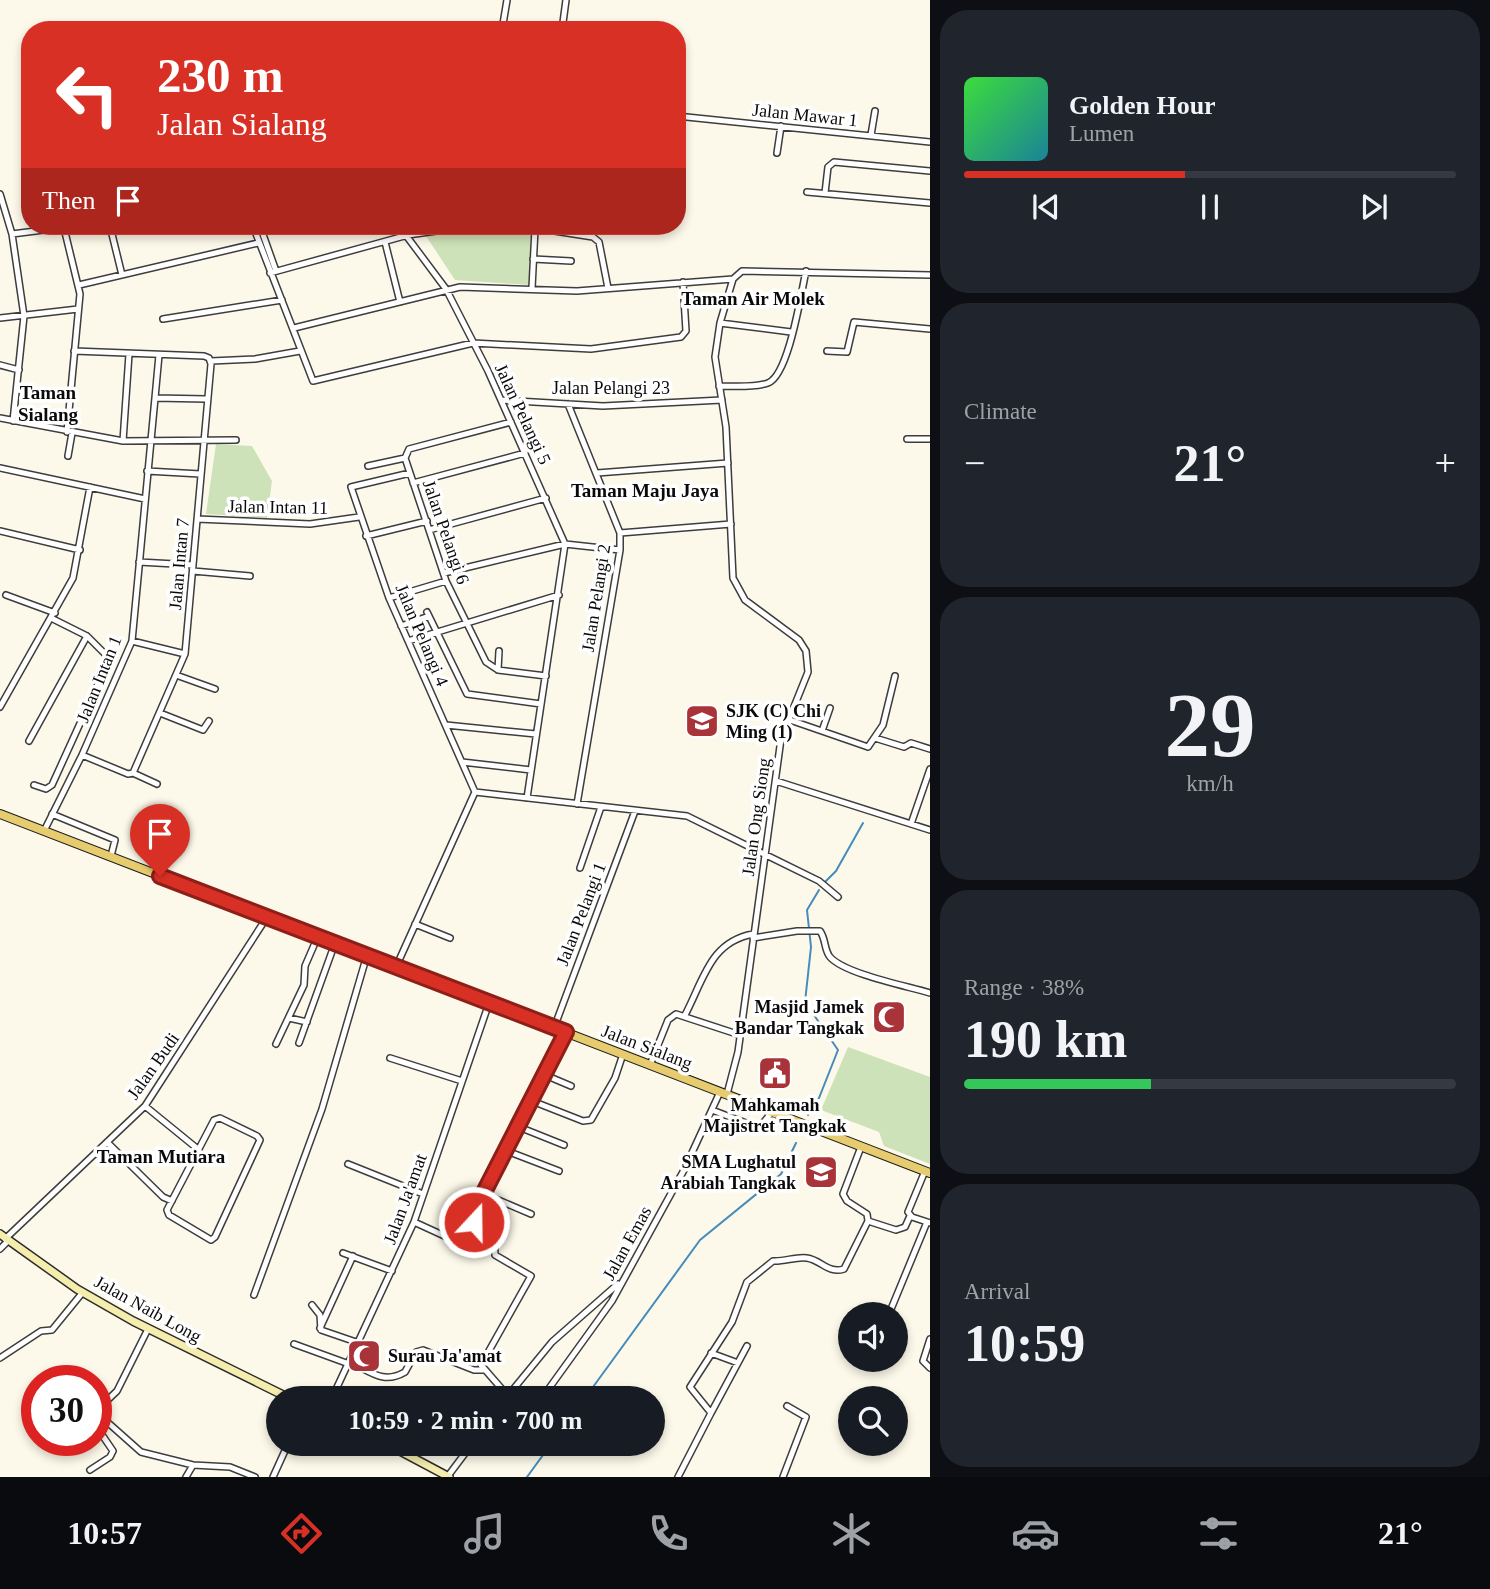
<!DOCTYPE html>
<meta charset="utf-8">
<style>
body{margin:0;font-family:Georgia,serif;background:#20242c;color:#f1f3f6;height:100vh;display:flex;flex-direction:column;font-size:26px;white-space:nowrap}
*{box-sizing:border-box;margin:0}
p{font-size:23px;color:#9ea1a6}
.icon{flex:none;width:38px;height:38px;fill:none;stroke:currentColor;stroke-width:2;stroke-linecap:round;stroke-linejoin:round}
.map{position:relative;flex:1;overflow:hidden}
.details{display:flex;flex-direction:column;gap:10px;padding:10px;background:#0d0f14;width:560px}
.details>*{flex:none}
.top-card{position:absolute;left:21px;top:21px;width:665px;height:214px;border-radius:28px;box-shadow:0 4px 10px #0003;background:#d93025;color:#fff;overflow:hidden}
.controls{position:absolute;left:838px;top:1302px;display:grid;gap:14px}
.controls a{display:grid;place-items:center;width:70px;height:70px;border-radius:50%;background:#171b24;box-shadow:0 4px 10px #0003;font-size:35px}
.speed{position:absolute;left:21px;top:1365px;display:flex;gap:14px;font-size:35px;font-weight:700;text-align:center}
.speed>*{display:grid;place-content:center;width:91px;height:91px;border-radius:50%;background:#171b24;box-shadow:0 4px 10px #0003;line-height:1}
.speed .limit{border:10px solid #d22;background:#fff;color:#111}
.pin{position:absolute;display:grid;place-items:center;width:60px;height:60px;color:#fff;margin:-72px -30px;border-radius:50% 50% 50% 0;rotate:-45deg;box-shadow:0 0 7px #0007}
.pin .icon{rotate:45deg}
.me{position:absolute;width:77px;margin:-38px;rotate:21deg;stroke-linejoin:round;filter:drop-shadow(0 0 5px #0008)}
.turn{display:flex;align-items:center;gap:24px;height:147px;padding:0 21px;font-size:32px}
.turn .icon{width:91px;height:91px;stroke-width:2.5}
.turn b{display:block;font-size:49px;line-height:60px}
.then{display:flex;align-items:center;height:66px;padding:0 21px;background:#0003;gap:14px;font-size:26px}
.big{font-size:52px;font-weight:600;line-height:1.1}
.details .tile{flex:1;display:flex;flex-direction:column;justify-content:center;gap:10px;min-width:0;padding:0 24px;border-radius:28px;background:#20242c}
.details .dial{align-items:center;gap:0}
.dial b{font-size:91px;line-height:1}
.song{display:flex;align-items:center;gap:21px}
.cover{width:84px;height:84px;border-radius:10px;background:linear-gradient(135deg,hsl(120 70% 55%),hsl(190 70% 35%))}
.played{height:7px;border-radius:4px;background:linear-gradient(90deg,#d93025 45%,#363941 45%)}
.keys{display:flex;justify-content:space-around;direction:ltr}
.heat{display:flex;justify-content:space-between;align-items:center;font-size:38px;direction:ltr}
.charge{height:10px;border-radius:5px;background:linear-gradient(90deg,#34c759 38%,#363941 0)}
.trip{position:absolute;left:266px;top:1386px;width:399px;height:70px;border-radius:35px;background:#171b24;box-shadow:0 4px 10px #0003;font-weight:600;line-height:70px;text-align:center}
.tab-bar{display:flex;height:112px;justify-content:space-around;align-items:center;background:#090b0e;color:#9ea1a6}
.tab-bar .icon{width:49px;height:49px}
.tab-bar .current{color:#d93025}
.tab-bar b{font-size:32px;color:#f1f3f6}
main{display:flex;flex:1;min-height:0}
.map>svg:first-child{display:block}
.green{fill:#cee2b9}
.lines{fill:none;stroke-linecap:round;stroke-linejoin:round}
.stream{stroke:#458bbc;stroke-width:2}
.minor-casing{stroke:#3d3d3d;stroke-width:8}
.secondary-casing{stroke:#2c2c2c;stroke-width:10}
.primary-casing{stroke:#1b1b1b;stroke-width:10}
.minor{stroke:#fff;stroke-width:5}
.secondary{stroke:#f5edad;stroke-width:7}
.primary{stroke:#e7cb6f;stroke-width:8}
.route-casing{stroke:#8d1f18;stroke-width:18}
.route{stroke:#d93025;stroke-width:12}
.labels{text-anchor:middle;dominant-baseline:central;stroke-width:7;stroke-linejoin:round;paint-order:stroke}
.street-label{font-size:18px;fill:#0a0a0a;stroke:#fff}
.poi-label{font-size:18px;font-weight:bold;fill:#0a0a0a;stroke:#fff;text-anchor:start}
.neighbourhood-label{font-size:19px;font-weight:bold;fill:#0a0a0a;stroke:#fff}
</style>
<main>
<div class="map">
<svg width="930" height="1477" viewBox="0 0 930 1477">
<rect width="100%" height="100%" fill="#fcf9ea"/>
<path class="green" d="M468,230L531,231L529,285L455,280L426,236Z
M216,444L252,446L272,481L267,518L206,514Z
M848,1047L930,1077V1164L884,1146L879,1132L821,1110Z"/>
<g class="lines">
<path class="stream" d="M824,883L836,871L863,823
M808,1115L819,1098L838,1050L805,1002L811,947L807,910L819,890
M585,1398L700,1240L781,1174L796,1143
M527,1477L551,1444"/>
<g class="minor-casing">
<path id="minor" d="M502,30L507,0
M562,30L566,0
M677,116L930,142
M871,135L875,111
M777,153L781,126
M807,192L930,203
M825,193L828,167L834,162L930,171
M0,194L12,234L24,316L13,421
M110,226L122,275
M253,226L313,381L473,343L591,349L681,337L686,331L683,282
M260,226L276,271
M399,226L446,289L488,371L565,544L527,798
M64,228L80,294L67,432
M12,234L75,226
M385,242L400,302
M533,259L571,261
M270,273L408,235L472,226L548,230L593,237L599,242L608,288
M79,285L258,243
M532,288L535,229
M0,318L78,309
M163,319L282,300
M720,323L791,332
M294,328L460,287L577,291L733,279
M74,351L204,356L209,358L211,364L185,654L133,773L128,774L82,755
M827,351L847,352L854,322L930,329
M159,355L155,398L206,399
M211,361L255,359L300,351
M0,365L19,370
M719,386C733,386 754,388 768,383C789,375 801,293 806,271
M501,400L603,406L722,400
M568,404L620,533V550L577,804
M0,418L123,441L236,440
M511,422L409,449L405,458L446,581L486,662L498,670L546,676
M907,439H930
M123,441L129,354
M68,456L72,433
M368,466L405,458
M0,468L145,499
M147,471L200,474
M410,473L351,487L389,598L475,792
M597,473L728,463
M413,483L525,453
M197,519L310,524L359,517
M429,530L546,498
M0,531L80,550
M620,533L731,524
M366,536L427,521
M139,562L193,565
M193,571L250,576
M444,573L565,544L620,550
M6,595L55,613
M389,598L446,581
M427,612L467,694L541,704
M401,626L429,616
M132,641L185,654
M408,641L559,595
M498,670L499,651
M176,675L215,689
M0,707L73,578L90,487
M160,713L203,730L209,721
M787,719L868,747L883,725L895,676
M446,725L536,734
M822,731L830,708
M875,738L904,747L911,743L930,749
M29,741L87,636L53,619
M462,762L531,770
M133,773L157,784
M776,781L930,830
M34,785L46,789L52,785L108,662L107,656L87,636
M475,792L687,816L819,881L838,897
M52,814L115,840L111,856
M911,824L930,769
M44,831L82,755L132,641L155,398
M580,868L601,807
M415,924L450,938
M753,938L797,931H820C826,939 824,950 830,957C845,974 907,986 930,993
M396,967L475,792
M685,1015C704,979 710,942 753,934
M289,1018L307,1022
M554,1028L635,811
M299,1043L335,943
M276,1044L304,985L305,966L318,936
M390,1058L462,1081
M650,1065L668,1020L676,1014L740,1035
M545,1075L571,1086
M727,1094L738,1052L781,739L808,672L806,651L799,640L745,600L733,578L726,427L715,357L720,323L733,279L742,271L930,275
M532,1101L583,1121L591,1120L615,1078L623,1054
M145,1106L199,1150
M712,1110L759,1128L772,1112
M220,1118L257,1136L260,1140L215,1237L211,1240L169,1215L167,1210L214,1120Z
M519,1127L564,1145
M107,1142L163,1197L172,1201
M507,1151L559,1171
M348,1164L423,1194
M925,1171L908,1212L912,1217L930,1223
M484,1194L531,1214
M868,1221L896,1230L905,1227L910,1216
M414,1222L460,1243L476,1224
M5,1239L145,1106L267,917
M0,1249L8,1241
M343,1253L392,1271
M254,1295L322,1109L367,955
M312,1305L320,1315L321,1330L359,1343
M889,1314L927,1222
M320,1328L353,1256
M930,1339L923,1361L930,1368
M294,1344L349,1364
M711,1353L738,1363
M0,1358L41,1331L52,1330L83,1292
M350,1362C370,1371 383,1385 405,1372L416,1352L423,1350L474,1370H484
M508,1396L481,1365L531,1276L495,1255L494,1233L476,1224L473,1219L566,1032
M332,1398L414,1222L489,1003
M506,1398L552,1342L618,1284
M542,1398L612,1301L684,1170L720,1092
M96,1411L117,1391L148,1329
M96,1412L141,1452L193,1465L230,1467L255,1477
M711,1413L747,1346
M503,1450L508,1444
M90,1470L110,1457L113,1451L96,1426
M448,1476L472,1444
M186,1477L193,1465
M273,1477L288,1444
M678,1477L711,1413L690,1387L732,1322L747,1282L773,1261C784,1262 797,1256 807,1258C821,1260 828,1274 844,1269L868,1221L867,1214L847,1201L843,1194L861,1147
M783,1477L806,1417L787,1406"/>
</g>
<g class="secondary-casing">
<path id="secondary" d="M0,1234L77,1289L133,1321L289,1398
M387,1444L449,1477"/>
</g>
<g class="primary-casing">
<path id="primary" d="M0,814L930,1173"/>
</g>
<use href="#minor" class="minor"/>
<use href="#secondary" class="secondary"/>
<use href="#primary" class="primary"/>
</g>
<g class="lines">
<g class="route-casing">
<path id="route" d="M160,876L566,1032L479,1202L474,1222"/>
</g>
<use href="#route" class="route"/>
</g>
<defs>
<g id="school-square" transform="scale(1.75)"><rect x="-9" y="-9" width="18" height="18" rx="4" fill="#a83439" stroke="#fff"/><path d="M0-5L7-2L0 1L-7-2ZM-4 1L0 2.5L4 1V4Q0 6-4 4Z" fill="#fff"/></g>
<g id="mosque-square" transform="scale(1.75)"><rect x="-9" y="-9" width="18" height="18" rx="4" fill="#a83439" stroke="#fff"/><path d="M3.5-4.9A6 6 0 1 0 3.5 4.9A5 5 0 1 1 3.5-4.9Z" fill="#fff"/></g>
<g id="civic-square" transform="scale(1.75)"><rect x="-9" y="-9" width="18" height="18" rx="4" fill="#a83439" stroke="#fff"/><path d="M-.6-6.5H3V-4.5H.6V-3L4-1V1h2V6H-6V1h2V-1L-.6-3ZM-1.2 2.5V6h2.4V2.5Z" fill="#fff"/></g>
</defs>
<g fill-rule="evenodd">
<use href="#school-square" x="702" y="721"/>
<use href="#mosque-square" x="889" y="1017"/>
<use href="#civic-square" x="775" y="1073"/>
<use href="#school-square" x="821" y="1172"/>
<use href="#mosque-square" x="364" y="1356"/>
</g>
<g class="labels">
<g class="street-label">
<text transform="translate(805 115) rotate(6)">Jalan Mawar 1</text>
<text x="611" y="388">Jalan Pelangi 23</text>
<text transform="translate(523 414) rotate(65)">Jalan Pelangi 5</text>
<text transform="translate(278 507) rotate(1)">Jalan Intan 11</text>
<text transform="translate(446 532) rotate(71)">Jalan Pelangi 6</text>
<text transform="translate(179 564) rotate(-85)">Jalan Intan 7</text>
<text transform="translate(596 598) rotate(-81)">Jalan Pelangi 2</text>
<text transform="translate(422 635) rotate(67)">Jalan Pelangi 4</text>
<text transform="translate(99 679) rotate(-68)">Jalan Intan 1</text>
<text transform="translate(756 817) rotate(-82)">Jalan Ong Siong</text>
<text transform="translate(581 914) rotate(-69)">Jalan Pelangi 1</text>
<text transform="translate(647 1047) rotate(21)">Jalan Sialang</text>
<text transform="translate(153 1066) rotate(-55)">Jalan Budi</text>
<text transform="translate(405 1199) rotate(-70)">Jalan Ja'amat</text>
<text transform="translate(627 1243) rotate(-61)">Jalan Emas</text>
<text transform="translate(148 1309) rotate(29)">Jalan Naib Long</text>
</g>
<g class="poi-label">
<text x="726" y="711">SJK (C) Chi<tspan x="726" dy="21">Ming (1)</tspan></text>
<text x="864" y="1007" text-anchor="end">Masjid Jamek<tspan x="864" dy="21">Bandar Tangkak</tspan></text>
<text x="775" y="1105" text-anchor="middle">Mahkamah<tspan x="775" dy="21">Majistret Tangkak</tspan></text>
<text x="796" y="1162" text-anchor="end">SMA Lughatul<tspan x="796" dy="21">Arabiah Tangkak</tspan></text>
<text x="388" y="1356">Surau Ja'amat</text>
</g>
<g class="neighbourhood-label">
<text x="753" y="298">Taman Air Molek</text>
<text x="48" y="392">Taman<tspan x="48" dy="22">Sialang</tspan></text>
<text x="645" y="490">Taman Maju Jaya</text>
<text x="161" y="1156">Taman Mutiara</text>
</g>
</g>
</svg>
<div class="controls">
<a><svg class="icon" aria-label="sound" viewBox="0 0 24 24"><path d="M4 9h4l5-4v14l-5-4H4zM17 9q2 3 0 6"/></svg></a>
<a><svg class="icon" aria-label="search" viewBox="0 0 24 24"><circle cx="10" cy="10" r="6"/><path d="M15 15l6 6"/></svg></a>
</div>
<div class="speed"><div class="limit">30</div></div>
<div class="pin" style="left:160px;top:876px;background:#d93025"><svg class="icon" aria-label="arrive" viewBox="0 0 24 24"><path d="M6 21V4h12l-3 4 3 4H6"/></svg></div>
<svg class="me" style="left:474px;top:1222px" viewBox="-20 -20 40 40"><circle r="17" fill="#d93025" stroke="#fff" stroke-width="3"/><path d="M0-11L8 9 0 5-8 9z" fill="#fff"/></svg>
<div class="trip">10:59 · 2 min · 700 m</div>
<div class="top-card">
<div class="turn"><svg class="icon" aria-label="left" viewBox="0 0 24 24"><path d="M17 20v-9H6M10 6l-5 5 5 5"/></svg><div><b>230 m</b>Jalan Sialang</div></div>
<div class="then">Then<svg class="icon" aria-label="arrive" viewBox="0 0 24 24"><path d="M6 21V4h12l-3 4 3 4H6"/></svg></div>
</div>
</div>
<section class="details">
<div class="tile">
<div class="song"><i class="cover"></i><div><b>Golden Hour</b><p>Lumen</p></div></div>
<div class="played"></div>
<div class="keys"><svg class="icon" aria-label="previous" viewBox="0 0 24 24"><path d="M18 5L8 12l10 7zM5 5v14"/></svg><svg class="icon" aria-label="pause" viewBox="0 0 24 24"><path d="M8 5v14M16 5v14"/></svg><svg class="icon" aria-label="next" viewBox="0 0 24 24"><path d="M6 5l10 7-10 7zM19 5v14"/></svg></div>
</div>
<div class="tile"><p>Climate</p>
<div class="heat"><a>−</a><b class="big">21°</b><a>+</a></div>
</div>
<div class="tile dial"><b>29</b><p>km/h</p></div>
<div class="tile"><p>Range · 38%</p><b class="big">190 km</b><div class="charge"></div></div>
<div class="tile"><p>Arrival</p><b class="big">10:59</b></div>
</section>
</main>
<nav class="tab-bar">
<b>10:57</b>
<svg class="icon current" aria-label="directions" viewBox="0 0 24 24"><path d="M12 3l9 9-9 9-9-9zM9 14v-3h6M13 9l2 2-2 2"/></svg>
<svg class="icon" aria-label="music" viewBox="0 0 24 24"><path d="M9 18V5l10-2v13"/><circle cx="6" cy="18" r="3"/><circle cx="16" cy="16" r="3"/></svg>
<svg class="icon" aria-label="phone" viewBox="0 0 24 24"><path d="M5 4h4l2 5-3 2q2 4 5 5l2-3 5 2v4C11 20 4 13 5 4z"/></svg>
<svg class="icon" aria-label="climate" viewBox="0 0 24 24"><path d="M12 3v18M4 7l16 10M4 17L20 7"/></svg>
<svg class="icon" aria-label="car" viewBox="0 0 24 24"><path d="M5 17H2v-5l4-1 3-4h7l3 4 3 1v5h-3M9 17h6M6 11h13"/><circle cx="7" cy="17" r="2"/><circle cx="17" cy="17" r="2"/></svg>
<svg class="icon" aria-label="filters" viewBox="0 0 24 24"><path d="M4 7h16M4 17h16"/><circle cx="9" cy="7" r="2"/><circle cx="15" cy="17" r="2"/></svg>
<b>21°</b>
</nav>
